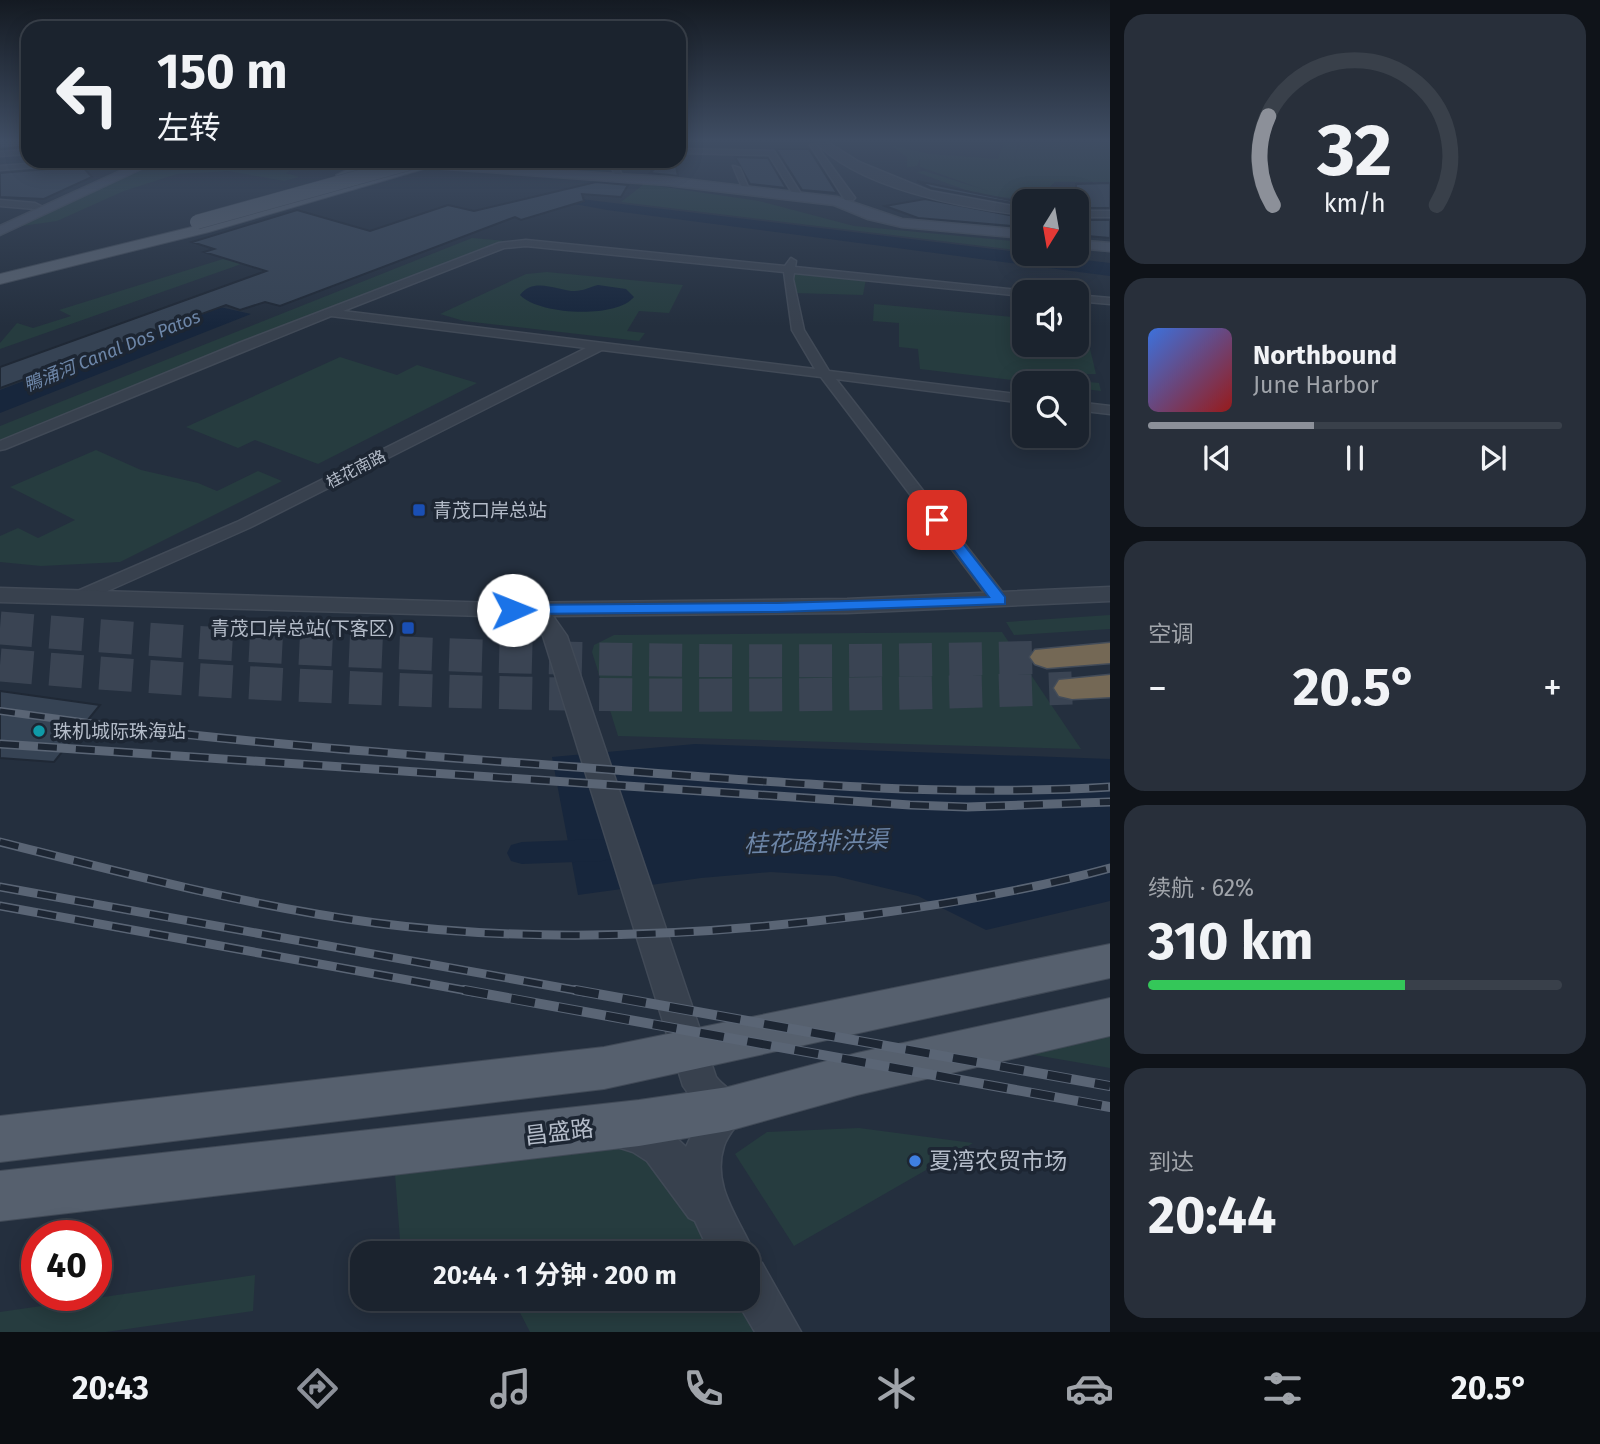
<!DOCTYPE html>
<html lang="zh">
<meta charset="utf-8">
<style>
body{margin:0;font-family:"Fira Sans","Noto Sans SC",sans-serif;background:#282f3a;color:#f1f3f6;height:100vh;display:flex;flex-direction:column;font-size:26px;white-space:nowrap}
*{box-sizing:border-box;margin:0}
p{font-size:23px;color:#a0a4aa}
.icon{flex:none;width:38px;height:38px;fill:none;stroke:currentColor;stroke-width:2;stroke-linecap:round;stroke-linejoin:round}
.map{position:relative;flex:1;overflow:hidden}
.side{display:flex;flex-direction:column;gap:14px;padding:14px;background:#0f1319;width:490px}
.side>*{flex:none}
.guide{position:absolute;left:21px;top:21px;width:665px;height:147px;border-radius:21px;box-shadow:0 4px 18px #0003,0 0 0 2px #39404a;background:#1b232e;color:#f1f3f6;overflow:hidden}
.needle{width:46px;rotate:191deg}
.buttons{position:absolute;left:1012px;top:189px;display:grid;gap:14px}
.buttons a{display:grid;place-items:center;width:77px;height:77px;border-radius:14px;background:#1b232e;box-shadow:0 4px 18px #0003,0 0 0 2px #39404a;font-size:35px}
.speed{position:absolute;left:21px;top:1220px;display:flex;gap:14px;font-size:35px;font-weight:700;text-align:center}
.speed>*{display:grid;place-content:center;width:91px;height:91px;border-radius:50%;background:#1b232e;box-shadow:0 4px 18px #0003,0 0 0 2px #39404a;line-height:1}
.speed .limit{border:10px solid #d22;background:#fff;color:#111}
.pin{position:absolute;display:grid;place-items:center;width:60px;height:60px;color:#fff;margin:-30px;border-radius:14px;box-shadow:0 4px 10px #0006}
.me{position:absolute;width:77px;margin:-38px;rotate:89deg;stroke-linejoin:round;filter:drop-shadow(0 0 5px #0008)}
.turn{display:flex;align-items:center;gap:24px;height:147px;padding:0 21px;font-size:32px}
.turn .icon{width:91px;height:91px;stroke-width:2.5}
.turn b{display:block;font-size:49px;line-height:60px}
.big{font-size:52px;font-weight:700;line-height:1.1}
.side .tile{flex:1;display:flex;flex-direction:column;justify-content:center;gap:10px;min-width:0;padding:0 24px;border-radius:21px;background:#282f3a}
.side .dial{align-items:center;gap:0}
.dial svg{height:182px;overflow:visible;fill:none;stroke:#39404a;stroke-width:7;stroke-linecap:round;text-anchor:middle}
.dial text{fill:#f1f3f6;stroke:none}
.song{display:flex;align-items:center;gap:21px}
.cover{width:84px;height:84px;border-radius:10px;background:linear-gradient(135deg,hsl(220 70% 55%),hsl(0 70% 35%))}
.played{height:7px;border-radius:4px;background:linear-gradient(90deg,#8c9099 40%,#39404a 40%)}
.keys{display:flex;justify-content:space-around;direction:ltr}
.heat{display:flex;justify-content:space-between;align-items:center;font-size:38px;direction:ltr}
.charge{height:10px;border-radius:5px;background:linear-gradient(90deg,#34c759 62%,#39404a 0)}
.trip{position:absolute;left:350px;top:1241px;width:410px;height:70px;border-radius:21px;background:#1b232e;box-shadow:0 4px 18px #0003,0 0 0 2px #39404a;font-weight:700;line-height:70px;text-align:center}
.menu{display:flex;height:112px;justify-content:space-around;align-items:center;background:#0b0e12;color:#a0a4aa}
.menu .icon{width:49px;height:49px}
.menu .on{color:#8c9099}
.menu b{font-size:32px;color:#f1f3f6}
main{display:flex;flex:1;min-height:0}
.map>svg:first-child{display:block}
.green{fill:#263c3f}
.water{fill:#17263c}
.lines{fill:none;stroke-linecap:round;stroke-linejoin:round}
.canal{fill:#17263c;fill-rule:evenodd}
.building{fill:#364354;stroke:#1f2835;stroke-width:2}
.motorway-tunnel{stroke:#3a4453;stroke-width:33;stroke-dasharray:33 17;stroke-linecap:butt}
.minor-casing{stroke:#414a57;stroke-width:3}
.tertiary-casing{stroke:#414a57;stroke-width:3}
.secondary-casing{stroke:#414a57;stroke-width:3}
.primary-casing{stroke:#414a57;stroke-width:2}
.motorway-casing{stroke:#434c59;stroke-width:3}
.minor{fill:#38414e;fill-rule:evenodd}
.tertiary{fill:#38414e;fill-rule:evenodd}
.secondary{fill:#465061;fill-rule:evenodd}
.primary{fill:#56606e;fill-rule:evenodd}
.motorway{fill:#746855;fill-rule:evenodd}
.rail-far2-casing{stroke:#5a6575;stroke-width:8}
.rail-far1-casing{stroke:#5a6575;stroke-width:9}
.rail-casing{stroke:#5a6575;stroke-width:10}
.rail-far2{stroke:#1d2633;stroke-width:5;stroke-dasharray:15;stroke-linecap:butt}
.rail-far1{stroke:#1d2633;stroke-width:6;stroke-dasharray:19;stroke-linecap:butt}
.rail{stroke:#1d2633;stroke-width:8;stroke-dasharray:24;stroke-linecap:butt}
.primary-bridge-casing{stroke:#414a57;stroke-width:15;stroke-linecap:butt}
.primary-bridge{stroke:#56606e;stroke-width:14}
.route{fill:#1a73e8;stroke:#114b97;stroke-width:2}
.transit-dot{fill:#1a4fb4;stroke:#1d2633;stroke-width:2.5}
.culture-dot{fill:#0f9aa8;stroke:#1d2633;stroke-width:2.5}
.shop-dot{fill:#3f7fe0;stroke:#1d2633;stroke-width:2.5}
.labels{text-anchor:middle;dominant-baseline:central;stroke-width:7;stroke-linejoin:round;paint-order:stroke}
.far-street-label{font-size:16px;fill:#b4bcc9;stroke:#1d2633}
.far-water-label{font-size:18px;font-style:italic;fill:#6d86a8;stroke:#1d2633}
.poi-label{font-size:19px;fill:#b4bcc9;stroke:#1d2633;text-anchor:start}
.near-street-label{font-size:23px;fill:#b4bcc9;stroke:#1d2633}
.near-poi-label{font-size:23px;fill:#b4bcc9;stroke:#1d2633;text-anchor:start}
.near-water-label{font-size:24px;font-style:italic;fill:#6d86a8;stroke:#1d2633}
</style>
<main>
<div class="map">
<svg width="1110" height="1332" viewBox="0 0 1110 1332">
<rect width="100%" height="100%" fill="#242f3e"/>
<path class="green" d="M1004,140H1018L1014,163L1020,140H1110V182H1055L1034,201L977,194L916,172L925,171L988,191L920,167V159L917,166L907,167V157L890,145L930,154L998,159Z
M155,161H305L286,173L299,177L284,181L229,171L177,174L124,191L57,221L15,227Z
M644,184L759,201L854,226L1024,242V251L621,202Z
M472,238L520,242L499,244L0,445V426Z
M259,251L256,258L233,267L0,349V343L17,323L33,328L71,316L59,310L223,259L230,260Z
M793,271L866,279L863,295L794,293Z
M547,272L683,285L669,313L639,311L627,331L645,333L639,341L464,321L440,314L526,274Z
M874,304L1024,318V345H1076V323H1084L1096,374H1087L1089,382L1099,383L1101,391L1076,388V383H1037L920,369L918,349L899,347V323L873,321Z
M340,357L397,375L417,365L477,383L318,464L255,440L238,448L186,427Z
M96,450L141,470L198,483L217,491L258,471L282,481L120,562L41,566L0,562V536L18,528L38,538L75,520L10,487Z
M1110,615V629L1014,635L1006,622Z
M1002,632L1081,749L618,736L592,652L594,645L614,635Z
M1110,1021V1068L994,1048Z
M859,1128L973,1143L794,1246L735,1154L767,1132Z
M644,1134L714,1253H401L394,1161Z
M255,1275L253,1311L106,1332H0V1312Z
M513,1299H740L760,1332H530Z"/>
<path class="water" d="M564,197L1110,263V276L607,210L569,203Z
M598,285L626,289L634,297C616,319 539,315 520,295C534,276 558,291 575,291C583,291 590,287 598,285Z
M220,307L251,314L0,413V390Z
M695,744L1110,759V901L986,930L918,896L835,876L771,872L701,878L578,895L552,757Z"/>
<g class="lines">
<path class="canal" d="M602,839L613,842L617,850L613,858L602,861L522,864L511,861L507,853L511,845L522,842Z"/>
</g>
<path class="building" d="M0,140H28V146L0,149Z
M776,149H809L837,193L802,190Z
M735,157L768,158L786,188L750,184Z
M663,161H675L678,176L650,173Z
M82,166L92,177L44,199L0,197V173Z
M917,181L1024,203V205L931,188Z
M596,182L628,185L621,197L582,194L584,201L521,220L515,217L280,306L265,302L240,310L226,305L0,388V367L266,271L204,252L214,249L192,242L297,210L370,231L448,205L474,211Z
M1110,183V208H1076V184Z
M925,199L1024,218V227L918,218L885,206Z
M1076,220H1110V238L1076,235Z
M0,691L100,705L54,762L0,758Z"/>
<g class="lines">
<path class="motorway-tunnel" d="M0,628C349,657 697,667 1047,657
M0,665C357,696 714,702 1072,688"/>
<g class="minor-casing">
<path id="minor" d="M679,149L774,151L803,197L796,199L769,155L679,153Z
M28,150V154L0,156V152Z
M69,161H109L0,170V166Z
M608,161H616L623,178H617Z
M733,166L740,168L751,194L744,192Z
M1076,211H1110V217H1076Z
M526,240L785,266L791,258L796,261L795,267L1028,291L1024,296L794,273L793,279L804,330L829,371L1024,395V403L836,379L1006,597L1009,601L1006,605H994L821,377L602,350L249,528L85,601H73L70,597L73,593L237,522L586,348L331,316L5,449L0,450V441L239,343L499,243ZM526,246L784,272L792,330L815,369L343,311L504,248Z
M1076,295L1110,298V304L1076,301Z
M1076,402L1110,406V414L1076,410Z"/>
</g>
<g class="tertiary-casing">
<path id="tertiary" d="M814,140H824L859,162L930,191L1024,208V215C963,208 856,188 814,140Z
M810,145H816L855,198L853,200H845Z
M0,200L35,203L41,206L35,209L0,206Z
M1110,587V601L847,613L553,616L567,636L716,1077C726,1090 740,1093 747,1109C741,1122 728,1133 724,1146C711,1186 739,1218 754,1253L751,1259L762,1263L801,1332H755L735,1298H747V1253H710L695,1221L689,1218L647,1161L633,1152L611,1145L605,1132L611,1119C638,1109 667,1127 686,1147L702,1113L683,1086L543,636L536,626L522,617L0,602V588L498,603L847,599Z"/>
</g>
<g class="secondary-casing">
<path id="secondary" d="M142,161H158L0,235V226Z
M401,161L667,177L837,197L902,219L1024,230V238L902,227L868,219L834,205L667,185L405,166L401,165Z
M1076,240L1110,243V251L1076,248Z"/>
</g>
<g class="primary-casing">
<path id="primary" d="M344,161H359L364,170L346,181H336V175L350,168Z
M430,161H451L209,232L0,284V274L200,225Z
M1110,944V978L604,1089L0,1162V1116L604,1047Z
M1110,998V1036L857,1095L728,1131L639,1146L0,1221V1171L639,1100L728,1087L857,1053Z"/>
</g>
<g class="motorway-casing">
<path id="motorway" d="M1110,643V663L1047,668L1035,664L1030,657L1035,650Z
M1110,675V697L1072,699L1059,696L1054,688L1059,680Z"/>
</g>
<use href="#minor" class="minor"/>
<use href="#tertiary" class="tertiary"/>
<use href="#secondary" class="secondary"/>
<use href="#primary" class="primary"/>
<use href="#motorway" class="motorway"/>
<g class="rail-far2-casing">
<path id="rail-far2" d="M0,711L118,727"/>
</g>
<g class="rail-far1-casing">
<path id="rail-far1" d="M104,725C274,746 444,757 614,770C780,783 944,797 1110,787
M0,744L910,805L967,807L1110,802
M0,842C124,873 248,906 376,923C538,944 704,936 866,915C948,904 1030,890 1110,868
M0,887L585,992
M0,906L474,992"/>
</g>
<g class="rail-casing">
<path id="rail" d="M464,990L1110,1107
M575,990L1110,1086"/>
</g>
<use href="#rail-far2" class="rail-far2"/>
<use href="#rail-far1" class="rail-far1"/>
<use href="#rail" class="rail"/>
<g class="primary-bridge-casing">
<path id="primary-bridge" d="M197,222L417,161"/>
</g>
<use href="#primary-bridge" class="primary-bridge"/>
</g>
<linearGradient id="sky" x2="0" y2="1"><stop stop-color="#141a22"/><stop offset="0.43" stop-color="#3f4d63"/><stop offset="1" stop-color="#3f4d63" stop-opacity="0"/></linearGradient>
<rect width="1110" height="326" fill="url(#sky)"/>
<path class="route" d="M933,517H942L1005,597V604L777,612L513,614L505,610L513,605L777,603L989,597L933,522Z"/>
<g class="transit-dot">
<rect x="412" y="503" width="14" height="14" rx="3.5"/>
<rect x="401" y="621" width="14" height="14" rx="3.5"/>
</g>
<circle class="culture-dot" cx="39" cy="731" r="7"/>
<circle class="shop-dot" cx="915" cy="1161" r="7"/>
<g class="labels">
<g class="far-street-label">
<text transform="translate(356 469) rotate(-27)">桂花南路</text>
</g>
<g class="far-water-label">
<text transform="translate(112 351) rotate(-22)">鴨涌河 Canal Dos Patos</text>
</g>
<g class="poi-label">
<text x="433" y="510">青茂口岸总站</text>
<text x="394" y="628" text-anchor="end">青茂口岸总站(下客区)</text>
<text x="53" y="731">珠机城际珠海站</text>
</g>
<g class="near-street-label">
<text transform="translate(559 1132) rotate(-7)">昌盛路</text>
</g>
<g class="near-poi-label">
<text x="929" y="1161">夏湾农贸市场</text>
</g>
<g class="near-water-label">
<text transform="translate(816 842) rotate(-2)">桂花路排洪渠</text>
</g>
</g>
</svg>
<div class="buttons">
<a><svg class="needle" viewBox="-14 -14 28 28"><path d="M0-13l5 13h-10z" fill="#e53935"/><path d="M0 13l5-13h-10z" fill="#a0a4aa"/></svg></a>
<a><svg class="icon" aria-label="sound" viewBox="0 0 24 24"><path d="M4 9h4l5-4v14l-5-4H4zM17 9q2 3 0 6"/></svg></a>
<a><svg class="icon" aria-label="search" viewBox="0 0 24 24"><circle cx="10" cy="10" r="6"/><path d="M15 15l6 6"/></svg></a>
</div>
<div class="speed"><div class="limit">40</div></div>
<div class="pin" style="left:937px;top:520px;background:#d93025"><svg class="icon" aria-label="arrive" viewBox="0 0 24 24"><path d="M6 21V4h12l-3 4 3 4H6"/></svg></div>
<svg class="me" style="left:513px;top:610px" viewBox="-20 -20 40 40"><circle r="19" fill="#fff"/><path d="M0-13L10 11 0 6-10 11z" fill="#1a73e8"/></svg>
<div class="trip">20:44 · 1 分钟 · 200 m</div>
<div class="guide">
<div class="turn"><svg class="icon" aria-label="left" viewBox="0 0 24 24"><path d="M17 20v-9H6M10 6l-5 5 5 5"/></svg><div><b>150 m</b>左转</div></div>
</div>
</div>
<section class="side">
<div class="tile dial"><svg viewBox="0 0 100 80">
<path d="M14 69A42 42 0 1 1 86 69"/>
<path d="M14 69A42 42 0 0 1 12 30" stroke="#8c9099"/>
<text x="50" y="56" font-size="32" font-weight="700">32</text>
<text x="50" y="72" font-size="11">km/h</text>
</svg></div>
<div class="tile">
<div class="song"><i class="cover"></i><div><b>Northbound</b><p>June Harbor</p></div></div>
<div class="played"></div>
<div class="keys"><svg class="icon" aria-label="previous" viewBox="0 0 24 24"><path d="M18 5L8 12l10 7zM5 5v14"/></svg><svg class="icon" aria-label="pause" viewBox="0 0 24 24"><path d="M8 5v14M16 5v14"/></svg><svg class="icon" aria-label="next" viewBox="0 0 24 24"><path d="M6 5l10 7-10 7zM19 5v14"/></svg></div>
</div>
<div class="tile"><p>空调</p>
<div class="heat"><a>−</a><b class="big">20.5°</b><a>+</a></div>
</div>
<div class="tile"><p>续航 · 62%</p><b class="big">310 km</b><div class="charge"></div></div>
<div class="tile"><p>到达</p><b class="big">20:44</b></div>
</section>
</main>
<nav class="menu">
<b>20:43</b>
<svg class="icon on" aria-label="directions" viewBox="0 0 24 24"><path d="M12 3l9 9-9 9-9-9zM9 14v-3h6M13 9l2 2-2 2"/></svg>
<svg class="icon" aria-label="music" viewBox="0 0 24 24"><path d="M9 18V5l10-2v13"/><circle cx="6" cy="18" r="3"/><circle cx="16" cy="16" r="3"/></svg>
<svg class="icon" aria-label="phone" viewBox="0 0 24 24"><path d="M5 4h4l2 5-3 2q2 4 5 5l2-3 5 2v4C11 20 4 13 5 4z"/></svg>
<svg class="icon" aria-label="climate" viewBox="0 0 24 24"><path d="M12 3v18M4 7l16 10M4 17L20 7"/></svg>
<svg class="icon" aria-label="car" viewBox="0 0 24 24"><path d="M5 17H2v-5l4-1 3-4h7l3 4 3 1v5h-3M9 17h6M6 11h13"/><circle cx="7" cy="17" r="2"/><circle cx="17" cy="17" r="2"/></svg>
<svg class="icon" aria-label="filters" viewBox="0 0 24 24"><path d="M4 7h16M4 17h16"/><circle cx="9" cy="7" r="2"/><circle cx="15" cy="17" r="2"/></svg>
<b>20.5°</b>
</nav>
